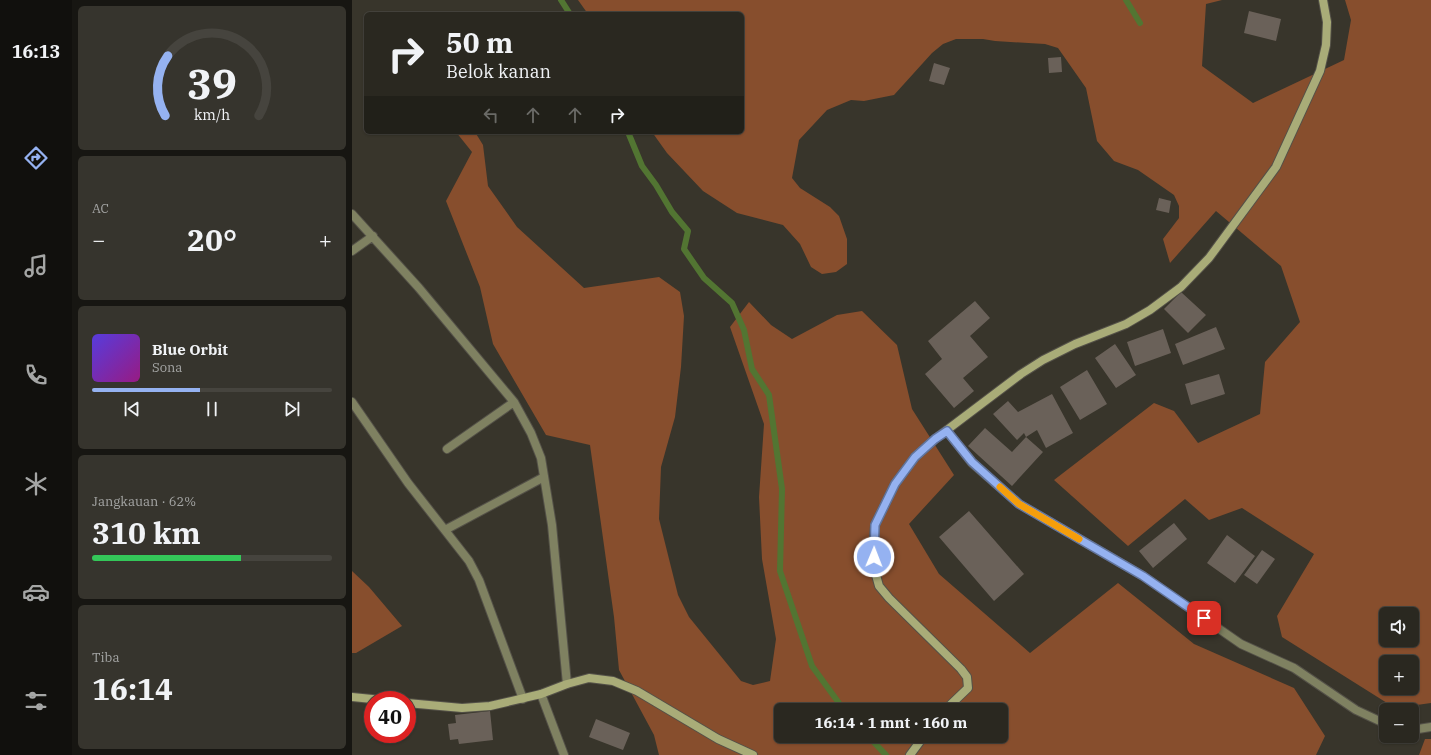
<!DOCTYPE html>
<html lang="id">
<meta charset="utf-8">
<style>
body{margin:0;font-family:"IBM Plex Serif",serif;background:#36342d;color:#f1f3f6;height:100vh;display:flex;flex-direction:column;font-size:15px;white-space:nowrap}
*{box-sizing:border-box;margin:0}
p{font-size:13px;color:#a5a6a5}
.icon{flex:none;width:22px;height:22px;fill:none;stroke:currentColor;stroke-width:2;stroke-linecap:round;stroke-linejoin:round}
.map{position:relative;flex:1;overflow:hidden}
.side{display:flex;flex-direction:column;gap:6px;padding:6px;background:#171612;width:280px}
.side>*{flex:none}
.hud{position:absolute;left:12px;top:12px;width:380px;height:122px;border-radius:6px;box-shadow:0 1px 3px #0004,0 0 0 1px #46443e;background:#2a2820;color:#f1f3f6;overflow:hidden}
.buttons{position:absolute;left:1027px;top:607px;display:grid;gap:8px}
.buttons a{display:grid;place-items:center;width:40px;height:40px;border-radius:6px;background:#2a2820;box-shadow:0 1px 3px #0004,0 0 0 1px #46443e;font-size:20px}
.speed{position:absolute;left:12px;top:691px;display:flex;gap:8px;font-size:20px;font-weight:700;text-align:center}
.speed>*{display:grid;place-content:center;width:52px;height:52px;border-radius:50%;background:#2a2820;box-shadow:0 1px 3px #0004,0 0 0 1px #46443e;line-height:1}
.speed .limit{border:6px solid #d22;background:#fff;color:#111}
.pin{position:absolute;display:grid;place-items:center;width:34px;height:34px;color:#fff;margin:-17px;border-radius:8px;box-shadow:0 2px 6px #0006}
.me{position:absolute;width:44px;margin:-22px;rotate:1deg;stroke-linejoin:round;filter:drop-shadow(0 0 3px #0008)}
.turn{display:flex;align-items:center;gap:14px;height:84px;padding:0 16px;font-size:18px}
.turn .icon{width:52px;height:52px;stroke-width:2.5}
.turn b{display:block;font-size:28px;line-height:34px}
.lanes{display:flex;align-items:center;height:38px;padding:0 16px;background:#0003;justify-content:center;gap:20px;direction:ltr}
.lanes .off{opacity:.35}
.big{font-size:30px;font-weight:700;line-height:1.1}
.side .tile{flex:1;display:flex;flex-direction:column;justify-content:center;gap:6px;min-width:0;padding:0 14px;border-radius:6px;background:#36342d}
.side .dial{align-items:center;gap:0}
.dial svg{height:104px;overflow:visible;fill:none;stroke:#46443e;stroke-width:7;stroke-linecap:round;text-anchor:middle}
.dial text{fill:#f1f3f6;stroke:none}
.song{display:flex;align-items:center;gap:12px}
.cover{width:48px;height:48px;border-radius:6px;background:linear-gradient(135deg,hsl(250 70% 55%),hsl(310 70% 35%))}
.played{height:4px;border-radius:2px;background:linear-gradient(90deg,#95b2f1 45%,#46443e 45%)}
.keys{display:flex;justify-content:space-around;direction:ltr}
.heat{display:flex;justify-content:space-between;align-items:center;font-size:22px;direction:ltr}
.charge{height:6px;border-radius:3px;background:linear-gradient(90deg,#34c759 62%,#46443e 0)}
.trip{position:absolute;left:422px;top:703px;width:234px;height:40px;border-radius:6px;background:#2a2820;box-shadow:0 1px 3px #0004,0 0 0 1px #46443e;font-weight:700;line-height:40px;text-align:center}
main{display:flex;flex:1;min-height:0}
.menu{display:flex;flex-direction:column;width:72px;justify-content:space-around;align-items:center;background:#11100d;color:#a5a6a5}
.menu .icon{width:28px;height:28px}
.menu .active{color:#95b2f1}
.menu b{font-size:18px;color:#f1f3f6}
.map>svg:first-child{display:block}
.green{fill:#874e2d;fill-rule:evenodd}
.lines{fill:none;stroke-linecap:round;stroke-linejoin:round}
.stream{stroke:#527532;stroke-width:6}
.building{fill:#6a6159}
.street-casing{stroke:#545148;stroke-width:10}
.secondary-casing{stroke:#545148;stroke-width:10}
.street{stroke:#7f8161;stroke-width:8}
.secondary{stroke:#a9ac78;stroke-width:8}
.route-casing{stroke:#61749d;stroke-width:10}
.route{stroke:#95b2f1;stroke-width:7}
.slow{stroke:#f59e0b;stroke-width:7}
</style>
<main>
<nav class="menu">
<b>16:13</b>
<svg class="icon active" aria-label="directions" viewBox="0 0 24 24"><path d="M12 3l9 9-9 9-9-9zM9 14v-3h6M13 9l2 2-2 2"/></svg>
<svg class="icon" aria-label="music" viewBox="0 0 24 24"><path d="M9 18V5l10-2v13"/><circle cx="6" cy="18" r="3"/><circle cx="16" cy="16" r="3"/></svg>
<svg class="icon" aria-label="phone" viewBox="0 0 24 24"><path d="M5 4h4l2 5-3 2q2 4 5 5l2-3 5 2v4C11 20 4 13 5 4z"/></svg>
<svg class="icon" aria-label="climate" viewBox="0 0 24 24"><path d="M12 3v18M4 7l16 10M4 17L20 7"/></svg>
<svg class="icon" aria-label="car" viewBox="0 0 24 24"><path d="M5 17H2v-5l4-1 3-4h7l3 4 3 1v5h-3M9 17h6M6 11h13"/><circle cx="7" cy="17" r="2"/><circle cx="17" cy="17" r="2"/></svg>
<svg class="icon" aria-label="filters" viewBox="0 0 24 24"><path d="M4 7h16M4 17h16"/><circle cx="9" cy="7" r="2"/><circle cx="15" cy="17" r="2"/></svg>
</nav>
<section class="side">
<div class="tile dial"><svg viewBox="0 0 100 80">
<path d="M14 69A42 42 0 1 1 86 69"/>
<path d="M14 69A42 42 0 0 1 16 23" stroke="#95b2f1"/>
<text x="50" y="56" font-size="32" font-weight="700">39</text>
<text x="50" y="72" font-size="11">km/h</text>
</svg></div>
<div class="tile"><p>AC</p>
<div class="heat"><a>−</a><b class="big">20°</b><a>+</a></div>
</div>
<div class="tile">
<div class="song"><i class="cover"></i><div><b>Blue Orbit</b><p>Sona</p></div></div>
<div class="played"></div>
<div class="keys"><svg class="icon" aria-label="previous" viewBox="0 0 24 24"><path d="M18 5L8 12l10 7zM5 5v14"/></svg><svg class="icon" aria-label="pause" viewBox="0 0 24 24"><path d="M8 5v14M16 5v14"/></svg><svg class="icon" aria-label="next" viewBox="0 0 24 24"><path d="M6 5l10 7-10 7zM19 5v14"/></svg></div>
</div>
<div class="tile"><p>Jangkauan · 62%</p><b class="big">310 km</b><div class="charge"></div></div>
<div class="tile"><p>Tiba</p><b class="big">16:14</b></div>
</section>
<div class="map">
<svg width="1079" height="755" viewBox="0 0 1079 755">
<rect width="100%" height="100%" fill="#38352b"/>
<path class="green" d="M226,0H870L854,4L850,66L901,103L992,60L999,20L993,0H1079V703L1043,708L930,637L925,616L962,554L890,508L857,520L833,499L776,546L702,480L802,403L822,411L846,443L908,414L913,362L948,322L929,266L864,211L818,263L811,239L827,218V206L822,195L786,170L762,161L745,141L734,88L706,48L693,44L643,41L631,39H604L591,44L580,53L542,95L512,101L499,100L475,110L447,140L440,178L448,188L478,207L487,216L495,239V264L484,272L470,274L459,267L448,244L431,225L385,213L351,191L315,153L300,132H390V14H236ZM1034,614H1060V640H1034ZM1034,662H1060V688H1034Z
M104,132H123L131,145L136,186L165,227L232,288L307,277L328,292L332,316L329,367L323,417L309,467L307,519L326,595L337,617L389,681L401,685L418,681L424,639L410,559L407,497L412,424L378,327L397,302L419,325L440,339L485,315L510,311L545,345L560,409L602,475L557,524L587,574L678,653L766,583L842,644L942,688L973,736L964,755H307L302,735L267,670L262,617L238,445L194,435L141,344L128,287L94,201L120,152ZM429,710H649V736H429Z
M0,571L17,587L50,626L4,653H0Z
M1073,739H1079V755H1067Z"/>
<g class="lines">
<path class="stream" d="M209,0L218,14
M774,0L788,23
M276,132L290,166L304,185L320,212L336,231L332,249L352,278L380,303L392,330L400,369L417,395L430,489L428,571L460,666L492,710
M516,736L534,755"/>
</g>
<path class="building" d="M897,11L929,19L924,41L892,33Z
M709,57L710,72L697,73L696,58Z
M582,63L598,68L592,85L577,81Z
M807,198L819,201L817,213L804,210Z
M829,292L854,315L836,333L812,309Z
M623,301L638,318L618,336L636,357L611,378L622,391L602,408L573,374L590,359L576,341Z
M864,327L873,349L831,365L823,344Z
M811,329L819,353L783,366L775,342Z
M763,344L784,375L764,388L743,358Z
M735,370L755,404L728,420L708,387Z
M867,374L873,394L839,405L833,384Z
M700,394L721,433L694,448L685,430L674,437L672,433L665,440L641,414L656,401L666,412Z
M633,428L660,452L674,437L691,452L660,486L616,446Z
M617,511L672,574L642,601L587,537Z
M822,523L835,539L801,568L787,551Z
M875,535L903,556L883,583L855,563Z
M910,550L923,559L905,584L892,575Z
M138,711L141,740L107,744L106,739L98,740L96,724L104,723L103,715Z
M244,719L278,733L271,750L237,737Z"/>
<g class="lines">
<g class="street-casing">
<path id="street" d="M0,214L67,288L162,402L179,433L189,458L200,525L215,684
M0,251L21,236
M0,402L56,483L117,561L127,580L171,699
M595,431L620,463L667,504L791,576L889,644L942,668L1004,710L1034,724
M95,449L162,402
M93,530L192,477
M189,694L212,755
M1060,730L1079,727"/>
</g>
<g class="secondary-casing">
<path id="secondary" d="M0,697L30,700
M55,703L110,708L138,706L189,694L215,684L237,678L261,681L285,691L366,739L401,755
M593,710L616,688L615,677L609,669L537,598L527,586L524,575L521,557L522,537L523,525L543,484L563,457L583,439L669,374L691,360L723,344L774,324L798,310L829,287L857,258L924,167L968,71L974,45L975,22L971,0
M558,755L572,736"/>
</g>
<use href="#street" class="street"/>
<use href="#secondary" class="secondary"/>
</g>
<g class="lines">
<g class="route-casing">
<path id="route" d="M522,557L523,525L543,484L563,457L583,439L595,431L620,462L667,504L791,576L852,618"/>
</g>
<use href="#route" class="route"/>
<path class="slow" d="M648,487L667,504L727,539"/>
</g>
</svg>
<div class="buttons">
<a><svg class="icon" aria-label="sound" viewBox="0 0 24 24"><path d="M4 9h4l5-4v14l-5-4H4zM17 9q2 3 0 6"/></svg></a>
<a>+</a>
<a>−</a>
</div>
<div class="speed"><div class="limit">40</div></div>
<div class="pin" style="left:852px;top:618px;background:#d93025"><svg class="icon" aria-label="arrive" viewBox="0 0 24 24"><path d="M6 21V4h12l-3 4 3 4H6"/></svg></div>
<svg class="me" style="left:522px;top:557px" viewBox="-20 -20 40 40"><circle r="17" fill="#95b2f1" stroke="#fff" stroke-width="3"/><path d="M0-11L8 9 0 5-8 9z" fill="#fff"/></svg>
<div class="trip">16:14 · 1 mnt · 160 m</div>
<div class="hud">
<div class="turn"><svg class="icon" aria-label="right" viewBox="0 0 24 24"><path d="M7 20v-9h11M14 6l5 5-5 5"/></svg><div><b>50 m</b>Belok kanan</div></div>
<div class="lanes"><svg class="icon off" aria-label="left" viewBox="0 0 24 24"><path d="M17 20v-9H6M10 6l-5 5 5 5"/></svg><svg class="icon off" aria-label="ahead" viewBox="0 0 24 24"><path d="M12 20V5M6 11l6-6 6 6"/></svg><svg class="icon off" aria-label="ahead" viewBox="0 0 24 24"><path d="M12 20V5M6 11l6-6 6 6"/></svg><svg class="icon" aria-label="right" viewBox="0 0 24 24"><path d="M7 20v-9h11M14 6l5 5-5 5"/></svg></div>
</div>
</div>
</main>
